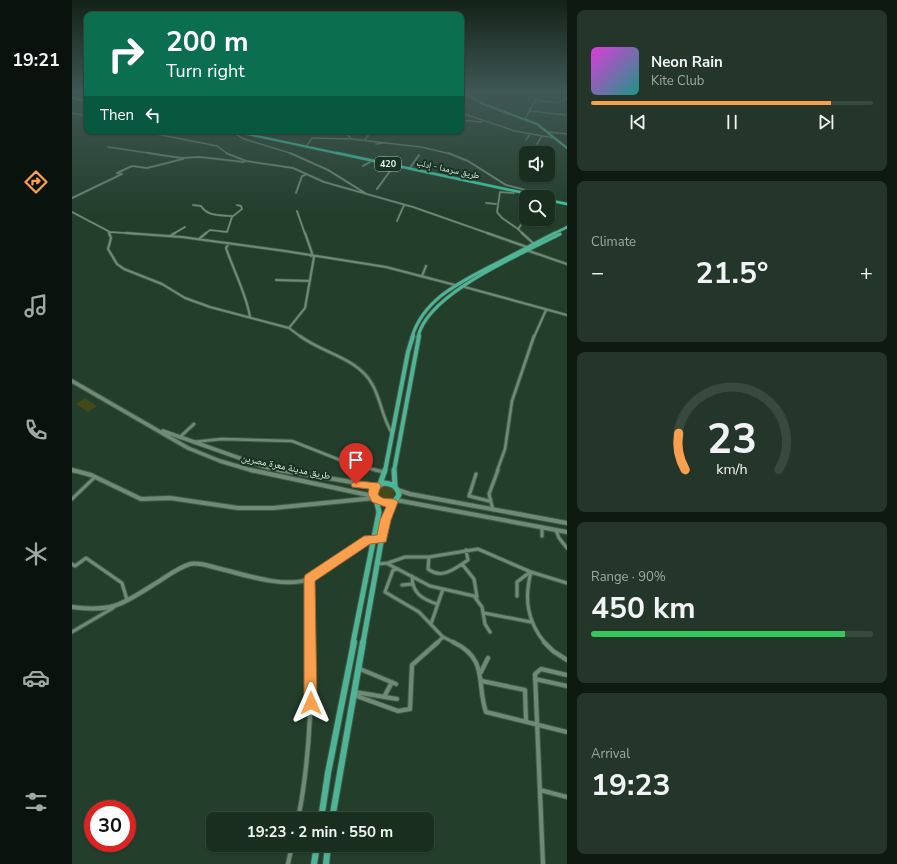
<!DOCTYPE html>
<meta charset="utf-8">
<style>
body{margin:0;font-family:"Nunito Sans","Noto Naskh Arabic",sans-serif;background:#233629;color:#f1f3f6;height:100vh;display:flex;flex-direction:column;font-size:15px;white-space:nowrap}
*{box-sizing:border-box;margin:0}
p{font-size:13px;color:#9fa8a5}
.icon{flex:none;width:22px;height:22px;fill:none;stroke:currentColor;stroke-width:2;stroke-linecap:round;stroke-linejoin:round}
.map{position:relative;flex:1;overflow:hidden}
.details{display:flex;flex-direction:column;gap:10px;padding:10px;background:#0e1912;width:330px}
.details>*{flex:none}
.hud{position:absolute;left:12px;top:12px;width:380px;height:122px;border-radius:8px;box-shadow:0 1px 3px #0004,0 0 0 1px #384a3e;background:#0b6e4f;color:#fff;overflow:hidden}
.tools{position:absolute;left:447px;top:146px;display:grid;gap:8px}
.tools a{display:grid;place-items:center;width:36px;height:36px;border-radius:8px;background:#1a2e20;box-shadow:0 1px 3px #0004,0 0 0 1px #384a3e;font-size:20px}
.speed{position:absolute;left:12px;top:800px;display:flex;gap:8px;font-size:20px;font-weight:700;text-align:center}
.speed>*{display:grid;place-content:center;width:52px;height:52px;border-radius:50%;background:#1a2e20;box-shadow:0 1px 3px #0004,0 0 0 1px #384a3e;line-height:1}
.speed .limit{border:6px solid #d22;background:#fff;color:#111}
.pin{position:absolute;display:grid;place-items:center;width:34px;height:34px;color:#fff;margin:-41px -17px;border-radius:50% 50% 50% 0;rotate:-45deg;box-shadow:0 0 4px #0007}
.pin .icon{rotate:45deg}
.me{position:absolute;width:44px;margin:-22px;rotate:0deg;stroke-linejoin:round;filter:drop-shadow(0 0 3px #0008)}
.turn{display:flex;align-items:center;gap:14px;height:84px;padding:0 16px;font-size:18px}
.turn .icon{width:52px;height:52px;stroke-width:2.5}
.turn b{display:block;font-size:28px;line-height:34px}
.then{display:flex;align-items:center;height:38px;padding:0 16px;background:#0003;gap:8px;font-size:15px}
.big{font-size:30px;font-weight:700;line-height:1.1}
.details .widget{flex:1;display:flex;flex-direction:column;justify-content:center;gap:6px;min-width:0;padding:0 14px;border-radius:8px;background:#233629}
.details .dial{align-items:center;gap:0}
.dial svg{height:104px;overflow:visible;fill:none;stroke:#384a3e;stroke-width:7;stroke-linecap:round;text-anchor:middle}
.dial text{fill:#f1f3f6;stroke:none}
.song{display:flex;align-items:center;gap:12px}
.cover{width:48px;height:48px;border-radius:6px;background:linear-gradient(135deg,hsl(300 70% 55%),hsl(170 70% 35%))}
.played{height:4px;border-radius:2px;background:linear-gradient(90deg,#f99f4d 85%,#384a3e 85%)}
.keys{display:flex;justify-content:space-around;direction:ltr}
.heat{display:flex;justify-content:space-between;align-items:center;font-size:22px;direction:ltr}
.charge{height:6px;border-radius:3px;background:linear-gradient(90deg,#34c759 90%,#384a3e 0)}
.trip{position:absolute;left:134px;top:812px;width:228px;height:40px;border-radius:8px;background:#1a2e20;box-shadow:0 1px 3px #0004,0 0 0 1px #384a3e;font-weight:700;line-height:40px;text-align:center}
main{display:flex;flex:1;min-height:0}
.dock{display:flex;flex-direction:column;width:72px;justify-content:space-around;align-items:center;background:#0a120d;color:#9fa8a5}
.dock .icon{width:28px;height:28px}
.dock .current{color:#f99f4d}
.dock b{font-size:18px;color:#f1f3f6}
.map>svg:first-child{display:block}
.green{fill:#434919}
.lines{fill:none;stroke-linecap:round;stroke-linejoin:round}
.street-far5-casing{stroke:#435a4a;stroke-width:2}
.street-far4-casing{stroke:#435a4a;stroke-width:2.5}
.street-far3-casing{stroke:#435a4a;stroke-width:3.5}
.street-far2-casing{stroke:#435a4a;stroke-width:4.5}
.street-far1-casing{stroke:#435a4a;stroke-width:5}
.street-casing{stroke:#435a4a;stroke-width:6}
.secondary-far1-casing{stroke:#435a4a;stroke-width:5.5}
.secondary-casing{stroke:#435a4a;stroke-width:6}
.primary-far5-casing{stroke:#435a4a;stroke-width:3}
.primary-far4-casing{stroke:#435a4a;stroke-width:3.5}
.primary-far3-casing{stroke:#435a4a;stroke-width:4.5}
.primary-far2-casing{stroke:#435a4a;stroke-width:6}
.primary-far1-casing{stroke:#435a4a;stroke-width:7}
.primary-casing{stroke:#435a4a;stroke-width:8}
.highway-far1-casing{stroke:#435a4a;stroke-width:3}
.highway-casing{stroke:#435a4a;stroke-width:3.5}
.street-far5{stroke:#6e8b76;stroke-width:1}
.street-far4{stroke:#6e8b76;stroke-width:1.5}
.street-far3{stroke:#6e8b76;stroke-width:2}
.street-far2{stroke:#6e8b76;stroke-width:2.5}
.street-far1{stroke:#6e8b76;stroke-width:3}
.street{stroke:#6e8b76;stroke-width:4}
.secondary-far1{stroke:#6e8b76;stroke-width:3.5}
.secondary{stroke:#6e8b76;stroke-width:4}
.primary-far5{stroke:#4db495;stroke-width:2}
.primary-far4{stroke:#4db495;stroke-width:2.5}
.primary-far3{stroke:#4db495;stroke-width:3}
.primary-far2{stroke:#4db495;stroke-width:4}
.primary-far1{stroke:#4db495;stroke-width:5}
.primary{stroke:#4db495;stroke-width:6}
.highway-far1{stroke:#37cfa9;stroke-width:2}
.highway{stroke:#37cfa9;stroke-width:2.5}
.route{fill:#f99f4d;stroke:#a26732}
.labels{text-anchor:middle;dominant-baseline:central;stroke-width:4;stroke-linejoin:round;paint-order:stroke}
.shield{fill:#193322;stroke:#a7baad;stroke-width:1}
.shield-label{font-size:9px;font-weight:bold;fill:#e4f4e8}
.far-street-label{font-size:9px;fill:#e4f4e8;stroke:#193322}
.street-label{font-size:10px;fill:#e4f4e8;stroke:#193322}
</style>
<main>
<nav class="dock">
<b>19:21</b>
<svg class="icon current" aria-label="directions" viewBox="0 0 24 24"><path d="M12 3l9 9-9 9-9-9zM9 14v-3h6M13 9l2 2-2 2"/></svg>
<svg class="icon" aria-label="music" viewBox="0 0 24 24"><path d="M9 18V5l10-2v13"/><circle cx="6" cy="18" r="3"/><circle cx="16" cy="16" r="3"/></svg>
<svg class="icon" aria-label="phone" viewBox="0 0 24 24"><path d="M5 4h4l2 5-3 2q2 4 5 5l2-3 5 2v4C11 20 4 13 5 4z"/></svg>
<svg class="icon" aria-label="climate" viewBox="0 0 24 24"><path d="M12 3v18M4 7l16 10M4 17L20 7"/></svg>
<svg class="icon" aria-label="car" viewBox="0 0 24 24"><path d="M5 17H2v-5l4-1 3-4h7l3 4 3 1v5h-3M9 17h6M6 11h13"/><circle cx="7" cy="17" r="2"/><circle cx="17" cy="17" r="2"/></svg>
<svg class="icon" aria-label="filters" viewBox="0 0 24 24"><path d="M4 7h16M4 17h16"/><circle cx="9" cy="7" r="2"/><circle cx="15" cy="17" r="2"/></svg>
</nav>
<div class="map">
<svg width="495" height="864" viewBox="0 0 495 864">
<rect width="100%" height="100%" fill="#233e2b"/>
<path class="green" d="M13,398L25,406L16,412L4,404Z
M306 493a8 8 0 1 1 16 0a8 8 0 1 1-16 0Z"/>
<g class="lines">
<g class="street-far5-casing">
<path id="street-far5" d="M463,100L486,103L495,98
M457,111L495,115
M0,113L15,116
M389,113L443,131L482,138
M453,119L464,99
M389,120L410,122
M69,131L145,146L156,154
M273,131L279,139L349,147L379,154
M160,132L172,139L221,154
M475,132L495,134
M293,140L299,131
M454,140L458,134
M304,144L312,143
M465,144L470,136
M36,147L83,154
M234,147L240,138L277,139"/>
</g>
<g class="street-far4-casing">
<path id="street-far4" d="M76,153L109,158L128,157L172,162
M154,153L174,161L221,168L252,182L341,207L418,234
M218,153L256,170L293,193
M376,153L396,161L434,185L469,194L480,199
M309,162L312,157
M291,166L298,162
M338,168L347,155
M45,173L60,166L75,168L111,159
M305,189L321,167
M224,193L230,176L233,175
M442,193L428,192L425,212L430,218L446,229
M0,198L50,174L45,173
M414,203L424,204
M121,205L129,206C136,217 149,215 161,216
M225,211L233,234
M0,212L38,232L68,234
M325,221L332,205
M37,232L38,234
M101,234L113,227
M133,234L138,230L155,232L160,217L170,209L169,206L165,205
M451,234L446,229L454,218"/>
</g>
<g class="street-far3-casing">
<path id="street-far3" d="M37,233L39,238L36,249L45,264L52,269L90,284L113,298L138,307L217,328L229,337
M54,233L110,237L213,251L314,267L383,285
M233,233L240,253L239,256
M415,233L455,247
M450,233L462,244
M98,236L103,233
M127,239L134,233
M157,243L154,248C161,269 175,296 178,317
M457,251L495,264
M350,276L354,266
M204,280L238,281
M389,286L495,315
M217,328L233,308L242,257
M462,337L474,310"/>
</g>
<g class="street-far2-casing">
<path id="street-far2" d="M228,336C250,353 286,358 300,384C309,399 310,418 320,433
M108,437L122,424
M121,442L150,439L220,441L273,462L307,471
M425,471L433,449L440,401L462,336"/>
</g>
<g class="street-far1-casing">
<path id="street-far1" d="M303,470L312,472
M404,474L397,496L417,501
M0,499L23,477
M421,510L417,494L426,470
M470,527V536
M484,530L487,538L495,548
M357,557L356,569C370,580 384,568 396,560L394,550
M0,564L3,566L14,558L50,583L55,600
M306,564L316,563L333,557H357L406,549L459,572L495,583
M316,564L358,586L402,596L410,607L413,624L418,632
M390,564L402,579L405,597
M326,569L321,570L313,592L347,612L371,637
M459,572C452,599 455,621 473,643
M340,576C340,593 350,599 365,604
M237,579L239,643
M330,585L340,584
M445,596V582L458,572
M412,613L459,622
M359,624L371,589
M0,632L41,608
M365,643L371,637L383,643"/>
</g>
<g class="street-casing">
<path id="street" d="M381,642C417,659 404,683 414,712L495,732
M472,642L481,651L495,660
M288,669L324,684
M409,672L416,658
M463,679L495,686
M410,681L453,690L454,721
M283,692L325,699
M282,695L326,711L338,709L340,665L366,642
M312,697L320,682
M468,790L495,797
M226,819C238,760 240,702 239,642
M216,864L220,845
M471,864L463,674L469,669L495,675"/>
</g>
<g class="secondary-far1-casing">
<path id="secondary-far1" d="M0,381L116,448L148,461L182,471
M91,431L193,467L212,471
M0,470L2,471"/>
</g>
<g class="secondary-casing">
<path id="secondary" d="M0,470L19,475L69,499L98,498L166,508H201L303,498
M179,470L301,496
M207,470L304,486
M326,490L338,494L495,523
M324,500L495,532
M0,607C44,613 53,602 89,580C98,574 108,567 118,564C126,562 137,566 145,568C171,574 212,589 237,579C263,569 281,539 310,539"/>
</g>
<g class="primary-far5-casing">
<path id="primary-far5" d="M391,92L411,104L465,124L495,148"/>
</g>
<g class="primary-far4-casing">
<path id="primary-far4" d="M481,234L495,227"/>
</g>
<g class="primary-far3-casing">
<path id="primary-far3" d="M340,337C352,298 389,282 423,264C443,254 463,243 483,233
M346,337C355,293 450,254 488,234"/>
</g>
<g class="primary-far2-casing">
<path id="primary-far2" d="M313,471L336,352L341,336
M322,471L347,336"/>
</g>
<g class="primary-far1-casing">
<path id="primary-far1" d="M322,470L323,486
M312,483C320,484 325,486 327,495L322,502L311,503L301,496L302,488Z
M308,484L313,470
M281,643L307,512L304,499
M291,643L313,520L320,502"/>
</g>
<g class="primary-casing">
<path id="primary" d="M249,819L256,773L282,642
M260,819L291,642
M242,864L245,845
M254,864L256,845"/>
</g>
<g class="highway-far1-casing">
<path id="highway-far1" d="M0,98L15,101
M161,131L269,154"/>
</g>
<g class="highway-casing">
<path id="highway" d="M265,153L471,197
M476,200L495,204"/>
</g>
<use href="#street-far5" class="street-far5"/>
<use href="#street-far4" class="street-far4"/>
<use href="#street-far3" class="street-far3"/>
<use href="#street-far2" class="street-far2"/>
<use href="#street-far1" class="street-far1"/>
<use href="#street" class="street"/>
<use href="#secondary-far1" class="secondary-far1"/>
<use href="#secondary" class="secondary"/>
<use href="#primary-far5" class="primary-far5"/>
<use href="#primary-far4" class="primary-far4"/>
<use href="#primary-far3" class="primary-far3"/>
<use href="#primary-far2" class="primary-far2"/>
<use href="#primary-far1" class="primary-far1"/>
<use href="#primary" class="primary"/>
<use href="#highway-far1" class="highway-far1"/>
<use href="#highway" class="highway"/>
</g>
<linearGradient id="sky" x2="0" y2="1"><stop stop-color="#132218"/><stop offset="0.43" stop-color="#3f5855"/><stop offset="1" stop-color="#3f5855" stop-opacity="0"/></linearGradient>
<rect width="495" height="213" fill="url(#sky)"/>
<path class="route" d="M284,481L307,483L309,486L306,494C310,501 317,497 324,500L326,502L319,520L314,542L298,544L243,581L245,703L243,707L239,709L234,707L232,703V579L233,575L292,536L305,535L308,520L314,507L300,502L296,494L297,489L280,487L279,484Z"/>
<g class="labels">
<rect class="shield" x="303" y="157" width="26" height="14" rx="3"/>
<g class="shield-label">
<text x="316" y="164">420</text>
</g>
<g class="far-street-label">
<text transform="translate(376 169) rotate(12)">طريق سرمدا - إدلب</text>
</g>
<g class="street-label">
<text transform="translate(214 467) rotate(12)">طريق مدينة معرة مصرين</text>
</g>
</g>
</svg>
<div class="tools">
<a><svg class="icon" aria-label="sound" viewBox="0 0 24 24"><path d="M4 9h4l5-4v14l-5-4H4zM17 9q2 3 0 6"/></svg></a>
<a><svg class="icon" aria-label="search" viewBox="0 0 24 24"><circle cx="10" cy="10" r="6"/><path d="M15 15l6 6"/></svg></a>
</div>
<div class="speed"><div class="limit">30</div></div>
<div class="pin" style="left:284px;top:484px;background:#d93025"><svg class="icon" aria-label="arrive" viewBox="0 0 24 24"><path d="M6 21V4h12l-3 4 3 4H6"/></svg></div>
<svg class="me" style="left:239px;top:703px" viewBox="-20 -20 40 40"><path d="M0-17L14 15 0 8-14 15z" fill="#f99f4d" stroke="#fff" stroke-width="4"/></svg>
<div class="trip">19:23 · 2 min · 550 m</div>
<div class="hud">
<div class="turn"><svg class="icon" aria-label="right" viewBox="0 0 24 24"><path d="M7 20v-9h11M14 6l5 5-5 5"/></svg><div><b>200 m</b>Turn right</div></div>
<div class="then">Then<svg class="icon" aria-label="left" viewBox="0 0 24 24"><path d="M17 20v-9H6M10 6l-5 5 5 5"/></svg></div>
</div>
</div>
<section class="details">
<div class="widget">
<div class="song"><i class="cover"></i><div><b>Neon Rain</b><p>Kite Club</p></div></div>
<div class="played"></div>
<div class="keys"><svg class="icon" aria-label="previous" viewBox="0 0 24 24"><path d="M18 5L8 12l10 7zM5 5v14"/></svg><svg class="icon" aria-label="pause" viewBox="0 0 24 24"><path d="M8 5v14M16 5v14"/></svg><svg class="icon" aria-label="next" viewBox="0 0 24 24"><path d="M6 5l10 7-10 7zM19 5v14"/></svg></div>
</div>
<div class="widget"><p>Climate</p>
<div class="heat"><a>−</a><b class="big">21.5°</b><a>+</a></div>
</div>
<div class="widget dial"><svg viewBox="0 0 100 80">
<path d="M14 69A42 42 0 1 1 86 69"/>
<path d="M14 69A42 42 0 0 1 9 41" stroke="#f99f4d"/>
<text x="50" y="56" font-size="32" font-weight="700">23</text>
<text x="50" y="72" font-size="11">km/h</text>
</svg></div>
<div class="widget"><p>Range · 90%</p><b class="big">450 km</b><div class="charge"></div></div>
<div class="widget"><p>Arrival</p><b class="big">19:23</b></div>
</section>
</main>
